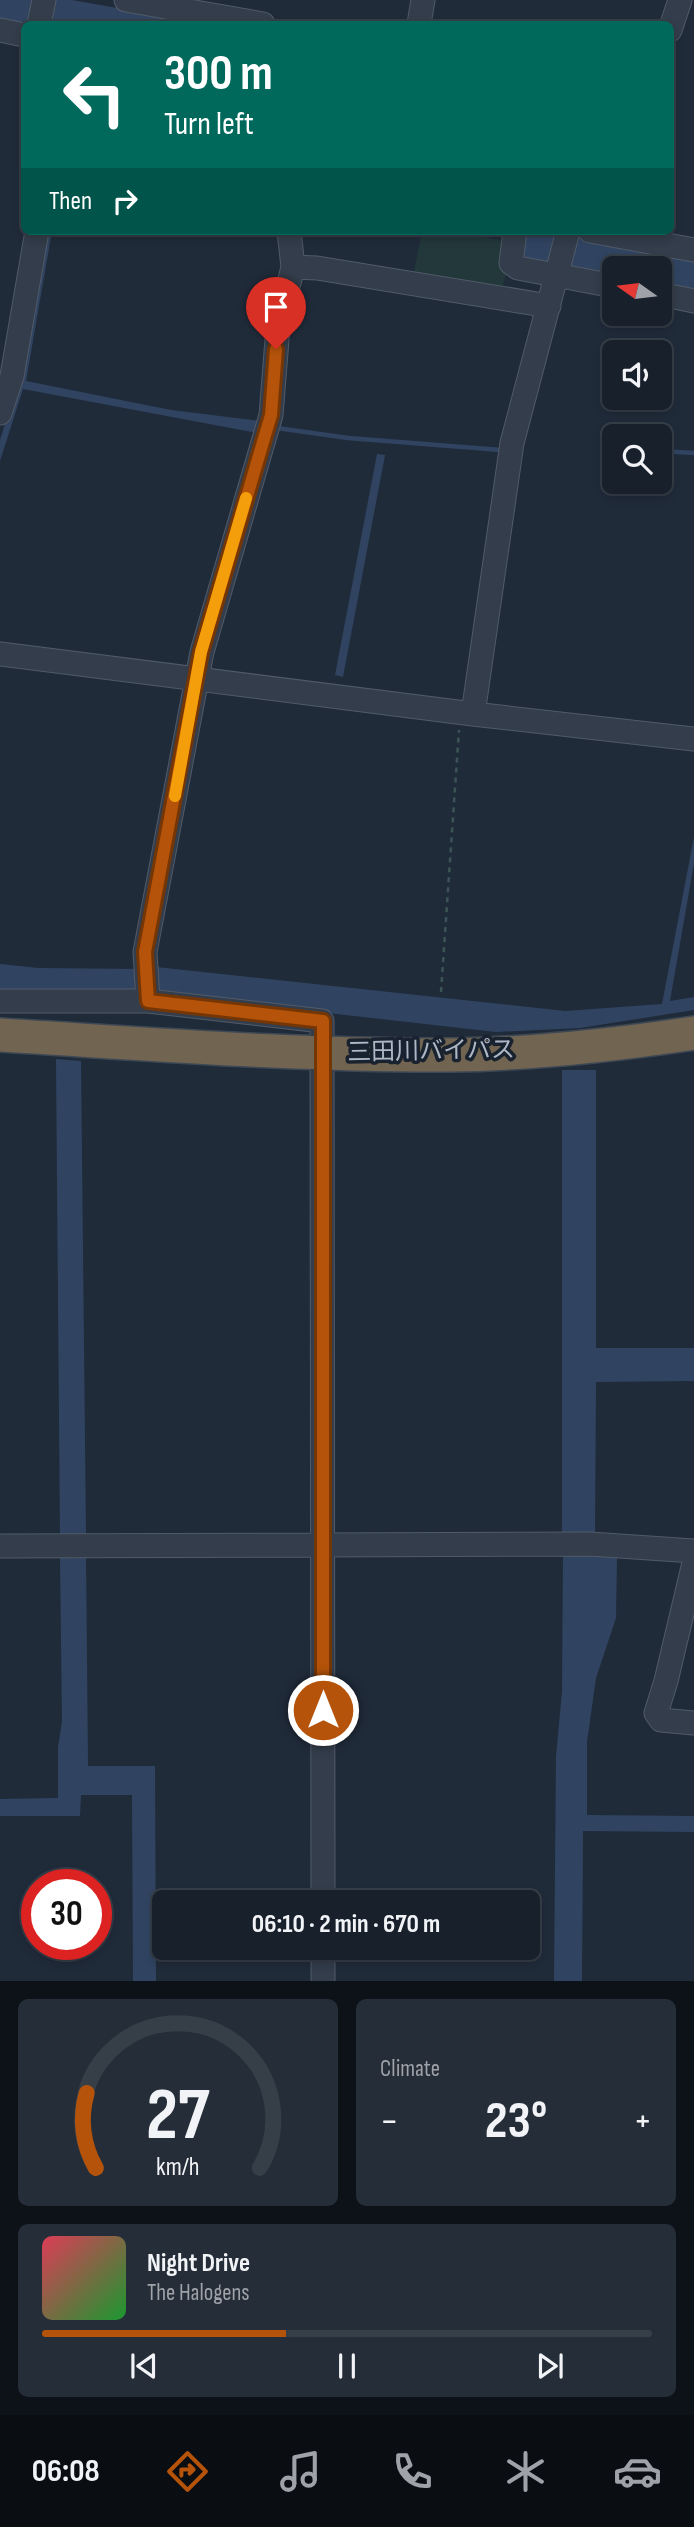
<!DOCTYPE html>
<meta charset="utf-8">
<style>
body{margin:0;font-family:"Sofia Sans Condensed","Noto Sans JP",sans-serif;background:#252d38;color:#f1f3f6;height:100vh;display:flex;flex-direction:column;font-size:26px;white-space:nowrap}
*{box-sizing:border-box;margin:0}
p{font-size:23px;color:#9fa3a9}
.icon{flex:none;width:38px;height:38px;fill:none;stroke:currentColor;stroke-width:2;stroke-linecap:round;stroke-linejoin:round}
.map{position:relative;height:1981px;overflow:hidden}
.sheet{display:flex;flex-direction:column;gap:18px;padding:18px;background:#0d1218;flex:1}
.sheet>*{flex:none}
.banner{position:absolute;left:21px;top:21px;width:653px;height:214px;border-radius:10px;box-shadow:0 4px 10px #0003,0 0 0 2px #363e48;background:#00695c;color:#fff;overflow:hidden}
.needle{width:46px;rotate:284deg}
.tools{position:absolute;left:602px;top:256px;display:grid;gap:14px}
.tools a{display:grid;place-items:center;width:70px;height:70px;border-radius:10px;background:#18202c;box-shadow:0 4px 10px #0003,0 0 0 2px #363e48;font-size:35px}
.speed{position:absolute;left:21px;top:1869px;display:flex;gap:14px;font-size:35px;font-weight:700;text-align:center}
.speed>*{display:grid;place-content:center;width:91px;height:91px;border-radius:50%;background:#18202c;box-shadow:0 4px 10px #0003,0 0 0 2px #363e48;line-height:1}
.speed .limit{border:10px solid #d22;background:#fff;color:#111}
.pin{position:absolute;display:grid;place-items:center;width:60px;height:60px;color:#fff;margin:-72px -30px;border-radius:50% 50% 50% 0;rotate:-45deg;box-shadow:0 0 7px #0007}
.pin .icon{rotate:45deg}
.me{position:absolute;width:77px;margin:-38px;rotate:0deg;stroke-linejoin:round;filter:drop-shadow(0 0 5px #0008)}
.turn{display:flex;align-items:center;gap:24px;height:147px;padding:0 28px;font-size:32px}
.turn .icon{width:91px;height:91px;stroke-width:2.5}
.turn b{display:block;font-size:49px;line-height:60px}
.then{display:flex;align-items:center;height:66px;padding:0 28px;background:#0003;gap:14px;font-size:26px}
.big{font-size:52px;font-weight:700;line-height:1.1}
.sheet .tile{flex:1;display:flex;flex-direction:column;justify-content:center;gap:10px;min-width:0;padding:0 24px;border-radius:10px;background:#252d38}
.sheet .dial{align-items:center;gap:0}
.dial svg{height:182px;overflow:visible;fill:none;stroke:#363e48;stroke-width:7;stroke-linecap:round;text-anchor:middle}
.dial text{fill:#f1f3f6;stroke:none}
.song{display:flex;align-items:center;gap:21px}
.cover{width:84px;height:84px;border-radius:10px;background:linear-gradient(135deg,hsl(350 70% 55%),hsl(130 70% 35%))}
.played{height:7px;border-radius:4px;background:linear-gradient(90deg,#b45309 40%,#363e48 40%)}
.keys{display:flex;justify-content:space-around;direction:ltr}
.heat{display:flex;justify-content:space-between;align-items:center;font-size:38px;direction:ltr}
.sheet .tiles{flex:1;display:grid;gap:18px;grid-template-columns:1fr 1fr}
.tile:last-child{grid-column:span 2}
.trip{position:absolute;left:152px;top:1890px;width:388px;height:70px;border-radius:10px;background:#18202c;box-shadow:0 4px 10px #0003,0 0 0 2px #363e48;font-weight:700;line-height:70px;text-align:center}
.tab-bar{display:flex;height:112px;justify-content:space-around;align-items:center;background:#0a0d12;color:#9fa3a9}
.tab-bar .icon{width:49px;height:49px}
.tab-bar .on{color:#b45309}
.tab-bar b{font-size:32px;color:#f1f3f6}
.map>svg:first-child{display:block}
.green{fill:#22383b}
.water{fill:#304461}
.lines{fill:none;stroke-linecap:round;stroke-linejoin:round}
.stream{stroke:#304461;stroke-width:4.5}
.minor-casing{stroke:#515b68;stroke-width:25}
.highway-casing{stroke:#3e4855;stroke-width:36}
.path{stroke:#3c5456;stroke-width:2.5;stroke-dasharray:5 5;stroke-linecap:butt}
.minor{stroke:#333d4b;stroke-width:23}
.highway{stroke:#716450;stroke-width:33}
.route-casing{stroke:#753606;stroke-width:18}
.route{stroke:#b45309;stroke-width:12}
.slow{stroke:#f59e0b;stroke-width:12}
.labels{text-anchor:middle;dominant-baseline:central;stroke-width:7;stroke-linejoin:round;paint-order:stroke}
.street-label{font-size:24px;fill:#aeb8c7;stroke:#19222f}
</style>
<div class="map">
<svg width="694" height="1981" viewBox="0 0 694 1981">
<rect width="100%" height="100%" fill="#202b3a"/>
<path class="green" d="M422,231H448L506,241L508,268L502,289L413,276Z"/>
<path class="water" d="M0,0H72L207,24H24L0,21Z
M45,231H52L26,381L171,410L260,421L257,433L23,389L0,461V440L19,378Z
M523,231H556L554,240L575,237L694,259V293L660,287V268H614V279L519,258Z
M377,454L385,455L343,677L335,675Z
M694,837V863L670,1001L694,997V1010L580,1028L496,1032L160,994L154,984L156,967L565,1011L662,1004Z
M0,964L38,968L138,969L137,992H0Z
M56,1059L81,1061L86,1535H60Z
M562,1070H596V1348H694V1381L596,1382L595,1532L562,1533Z
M563,1554H617L616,1618L596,1678L587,1742V1815L694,1816V1832L583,1831L582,1981H554L556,1756L562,1692Z
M86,1556L88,1766H155L156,1981H133L132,1795H81L80,1816H0V1799L58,1798V1747L62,1722L60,1557Z"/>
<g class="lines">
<path class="stream" d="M277,428L348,438L501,450
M604,448H614
M660,451L694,453"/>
<g class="minor-casing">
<path id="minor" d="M126,0L263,24
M39,24L44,0
M419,24L423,0
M0,30L24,35
M670,30L680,0
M289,231L293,267L278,327L271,415L202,652L145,952L148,1001L322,1021L323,1902
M515,231L511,263L518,268L614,286
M590,231L694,250
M293,267L317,268L549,306
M660,294L694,301
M0,413L12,376L37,231
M0,654L473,714L694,739
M473,714L512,443L568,231
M0,1001H148
M0,1546L590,1544L694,1551
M694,1563L666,1681L656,1713L661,1720L694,1723
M323,1948V1981"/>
</g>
<g class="highway-casing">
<path id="highway" d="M0,1035C150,1044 301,1056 451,1055C532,1054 614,1045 694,1033"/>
</g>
<path class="path" d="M441,992L459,730"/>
<use href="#minor" class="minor"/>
<use href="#highway" class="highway"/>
</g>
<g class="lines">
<g class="route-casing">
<path id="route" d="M276,349L271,415L201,652L145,952L148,1001L323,1021V1710"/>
</g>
<use href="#route" class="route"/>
<path class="slow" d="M175,796L201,652L246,498"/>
</g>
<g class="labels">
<g class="street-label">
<text transform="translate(431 1051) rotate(-1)">三田川バイパス</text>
</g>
</g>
</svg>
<div class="tools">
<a><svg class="needle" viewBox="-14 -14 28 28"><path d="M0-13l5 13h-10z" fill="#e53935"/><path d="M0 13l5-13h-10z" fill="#9fa3a9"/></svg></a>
<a><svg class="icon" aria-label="sound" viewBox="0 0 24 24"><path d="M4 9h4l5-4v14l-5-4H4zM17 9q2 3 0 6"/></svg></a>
<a><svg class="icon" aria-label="search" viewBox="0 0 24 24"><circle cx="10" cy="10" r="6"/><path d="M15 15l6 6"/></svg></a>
</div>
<div class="speed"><div class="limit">30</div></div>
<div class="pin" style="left:276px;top:349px;background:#d93025"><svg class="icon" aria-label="arrive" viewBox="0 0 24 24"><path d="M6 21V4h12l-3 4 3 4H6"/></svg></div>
<svg class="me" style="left:323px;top:1710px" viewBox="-20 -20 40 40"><circle r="17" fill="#b45309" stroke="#fff" stroke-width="3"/><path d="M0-11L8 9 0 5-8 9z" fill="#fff"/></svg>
<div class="trip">06:10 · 2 min · 670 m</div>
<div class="banner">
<div class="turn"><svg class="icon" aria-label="left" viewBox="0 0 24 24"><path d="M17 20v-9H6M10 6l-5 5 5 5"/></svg><div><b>300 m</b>Turn left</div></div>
<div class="then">Then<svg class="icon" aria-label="right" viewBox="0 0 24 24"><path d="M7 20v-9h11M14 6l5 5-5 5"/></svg></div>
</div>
</div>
<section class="sheet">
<div class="tiles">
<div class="tile dial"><svg viewBox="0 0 100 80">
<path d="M14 69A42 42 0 1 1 86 69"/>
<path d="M14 69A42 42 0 0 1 10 36" stroke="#b45309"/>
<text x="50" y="56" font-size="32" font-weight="700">27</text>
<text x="50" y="72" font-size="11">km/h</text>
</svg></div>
<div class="tile"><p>Climate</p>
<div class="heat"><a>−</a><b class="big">23°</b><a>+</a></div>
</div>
<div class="tile">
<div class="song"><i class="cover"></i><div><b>Night Drive</b><p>The Halogens</p></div></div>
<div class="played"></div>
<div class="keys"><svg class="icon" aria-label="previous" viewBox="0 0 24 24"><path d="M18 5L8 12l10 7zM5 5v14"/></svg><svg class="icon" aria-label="pause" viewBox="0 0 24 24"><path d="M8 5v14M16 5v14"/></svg><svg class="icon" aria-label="next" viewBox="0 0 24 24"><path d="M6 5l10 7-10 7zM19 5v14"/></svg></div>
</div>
</div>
</section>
<nav class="tab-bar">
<b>06:08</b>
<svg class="icon on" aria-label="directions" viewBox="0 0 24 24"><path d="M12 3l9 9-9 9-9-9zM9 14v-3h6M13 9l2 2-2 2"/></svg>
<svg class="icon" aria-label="music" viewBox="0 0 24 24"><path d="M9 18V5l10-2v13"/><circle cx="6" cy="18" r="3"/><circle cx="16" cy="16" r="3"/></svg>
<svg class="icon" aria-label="phone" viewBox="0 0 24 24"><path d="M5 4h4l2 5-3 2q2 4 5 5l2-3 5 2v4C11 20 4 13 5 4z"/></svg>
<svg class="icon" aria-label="climate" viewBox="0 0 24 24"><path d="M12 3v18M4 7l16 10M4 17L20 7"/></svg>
<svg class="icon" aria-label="car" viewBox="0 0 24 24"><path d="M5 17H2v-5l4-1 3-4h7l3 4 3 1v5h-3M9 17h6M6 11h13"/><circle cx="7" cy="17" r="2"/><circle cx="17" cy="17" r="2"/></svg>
</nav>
